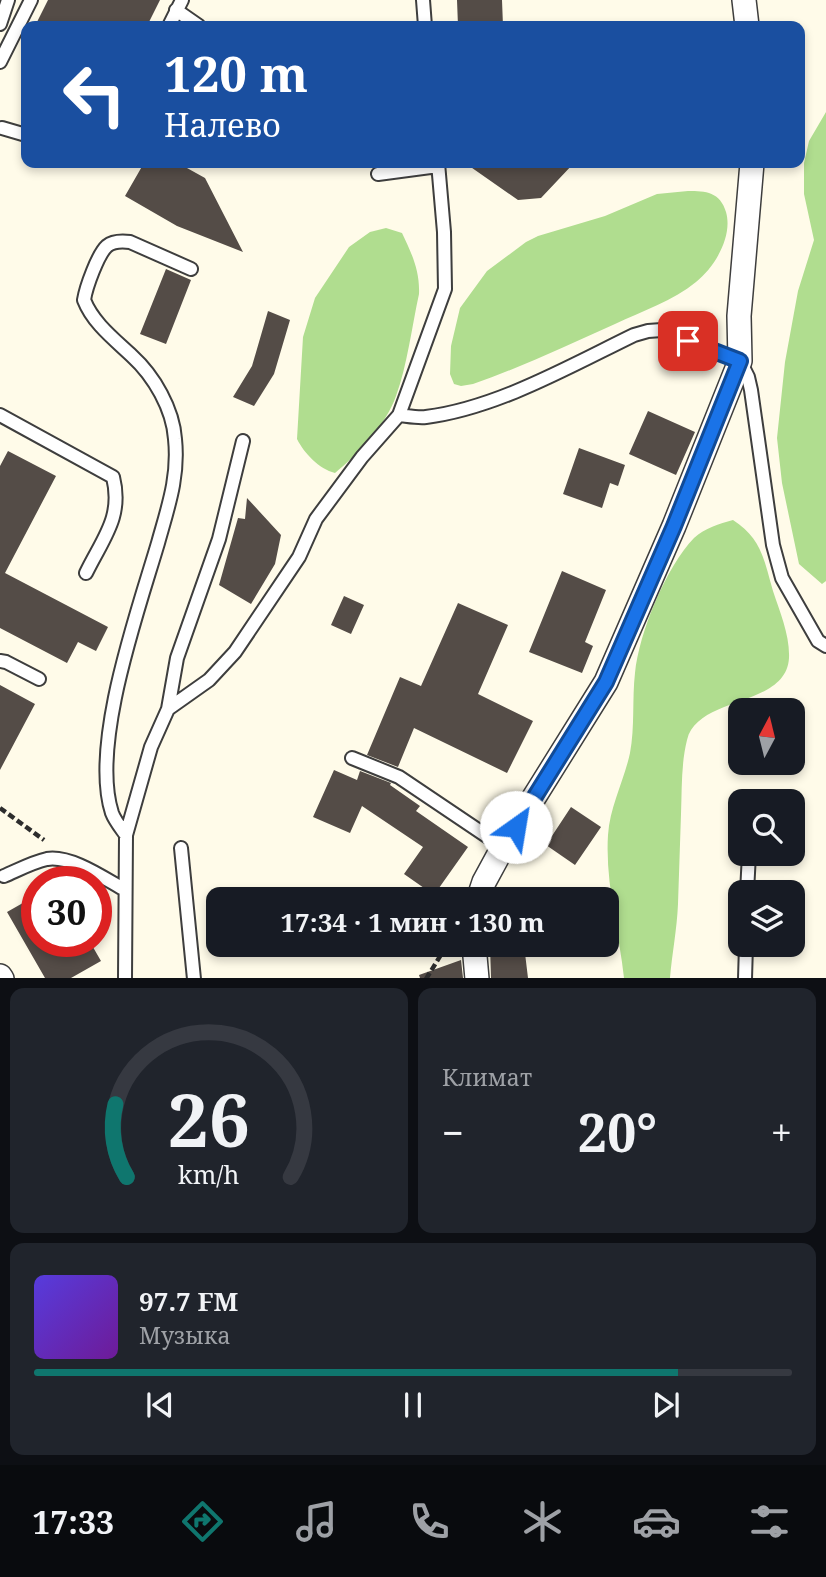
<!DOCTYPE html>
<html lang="ru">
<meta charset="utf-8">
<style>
body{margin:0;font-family:"Noto Serif",serif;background:#20242c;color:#f1f3f6;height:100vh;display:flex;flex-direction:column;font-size:26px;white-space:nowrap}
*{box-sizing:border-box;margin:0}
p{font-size:23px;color:#9ea1a6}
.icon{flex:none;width:38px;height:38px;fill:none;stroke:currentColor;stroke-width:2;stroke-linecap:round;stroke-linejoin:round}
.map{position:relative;height:978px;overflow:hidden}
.panel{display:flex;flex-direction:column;gap:10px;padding:10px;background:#0d0f14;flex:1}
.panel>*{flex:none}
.top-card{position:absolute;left:21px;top:21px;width:784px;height:147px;border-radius:14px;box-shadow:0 4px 10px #0003;background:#1a4fa0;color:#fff;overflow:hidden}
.needle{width:46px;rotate:7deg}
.controls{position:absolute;left:728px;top:698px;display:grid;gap:14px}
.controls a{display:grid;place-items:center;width:77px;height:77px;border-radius:14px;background:#171b24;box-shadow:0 4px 10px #0003;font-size:35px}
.speed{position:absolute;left:21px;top:866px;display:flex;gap:14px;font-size:35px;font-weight:700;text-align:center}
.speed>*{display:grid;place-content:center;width:91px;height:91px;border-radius:50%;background:#171b24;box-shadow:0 4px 10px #0003;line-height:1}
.speed .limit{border:10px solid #d22;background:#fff;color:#111}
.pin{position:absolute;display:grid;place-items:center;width:60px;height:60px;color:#fff;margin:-30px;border-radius:14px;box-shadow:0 4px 10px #0006}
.me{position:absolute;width:77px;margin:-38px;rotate:32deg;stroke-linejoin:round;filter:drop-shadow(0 0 5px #0008)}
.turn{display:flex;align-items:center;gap:24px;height:147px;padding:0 28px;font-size:32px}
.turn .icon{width:91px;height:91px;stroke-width:2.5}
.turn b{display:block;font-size:49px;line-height:60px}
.big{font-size:52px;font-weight:700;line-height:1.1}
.panel .card{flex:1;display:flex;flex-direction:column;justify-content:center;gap:10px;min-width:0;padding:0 24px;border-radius:14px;background:#20242c}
.panel .dial{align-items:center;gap:0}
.dial svg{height:182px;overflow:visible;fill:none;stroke:#363941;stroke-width:7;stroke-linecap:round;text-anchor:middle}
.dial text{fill:#f1f3f6;stroke:none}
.song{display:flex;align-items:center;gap:21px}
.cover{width:84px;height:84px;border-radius:10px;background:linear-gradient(135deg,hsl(250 70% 55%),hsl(280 70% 35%))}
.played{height:7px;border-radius:4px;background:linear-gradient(90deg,#0f766e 85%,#363941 85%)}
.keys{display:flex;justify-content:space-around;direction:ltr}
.heat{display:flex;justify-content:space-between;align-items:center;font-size:38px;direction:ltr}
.panel .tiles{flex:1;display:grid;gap:10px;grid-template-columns:1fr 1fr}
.card:last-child{grid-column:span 2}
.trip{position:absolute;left:206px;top:887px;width:413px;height:70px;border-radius:14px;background:#171b24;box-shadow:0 4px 10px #0003;font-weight:700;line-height:70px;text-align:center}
.dock{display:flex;height:112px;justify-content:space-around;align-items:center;background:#090b0e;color:#9ea1a6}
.dock .icon{width:49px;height:49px}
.dock .on{color:#0f766e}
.dock b{font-size:32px;color:#f1f3f6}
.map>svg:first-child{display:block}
.forest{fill:#b0dd8f}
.building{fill:#544c47}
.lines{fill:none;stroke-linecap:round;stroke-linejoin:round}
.lane-casing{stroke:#3e3e3e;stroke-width:16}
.street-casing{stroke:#3e3e3e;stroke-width:26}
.path{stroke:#2d2d2d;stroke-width:4.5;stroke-dasharray:7 3.5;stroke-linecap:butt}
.lane{stroke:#fff;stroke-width:12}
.street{stroke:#fff;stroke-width:23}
.route-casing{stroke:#114b97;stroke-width:18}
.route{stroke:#1a73e8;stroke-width:12}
</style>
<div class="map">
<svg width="826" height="979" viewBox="0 0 826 979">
<rect width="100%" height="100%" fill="#fffbe9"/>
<path class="forest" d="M826,112V581L822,584L799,564L782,483L777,438L785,362L798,291L814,240L804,194V163L809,141Z
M688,191C706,191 720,192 726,212C733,236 715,267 696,282C673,301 642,311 615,324C568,345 522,367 473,384L461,386L454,384L450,374L451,346L460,308L487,271L526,242L538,236L605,216L657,194Z
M386,228L402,233C412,254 420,271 419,294C412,326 407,366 396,396C386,425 358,454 335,473C319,469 304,453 297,439L303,337L315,298L349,247L370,232Z
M733,520C762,539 764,560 773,591C780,612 790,636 789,658C786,708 698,695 687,740C681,764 682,789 681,814C680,844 679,874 678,904C677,929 672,954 670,978H624C619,931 605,883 608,835C610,806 624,781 630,753C635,727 632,699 635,673C639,633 666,567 694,538C705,528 719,524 733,520Z"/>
<path class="building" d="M48,0H160L147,26H35Z
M457,0H502L503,26H458Z
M144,163H178L205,178L243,252L177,226L125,196Z
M465,163H574L541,198L518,200Z
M166,269L191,280L166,344L140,334Z
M268,311L290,320L274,374L254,406L233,397L252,366Z
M648,411L695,432L676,475L629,454Z
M579,448L625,465L618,486L610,483L602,508L563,494Z
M8,451L56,476L5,573L108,627L96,651L78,642L67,663L0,628V466Z
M247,498L281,535L275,564L251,604L219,585L238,518L245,519Z
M562,571L606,590L585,642L593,646L582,673L529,652Z
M344,596L364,605L351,634L331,625Z
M458,603L508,625L478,694L533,721L507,773L414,728L398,767L367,755L400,677L421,686Z
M0,685L35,704L0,770Z
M334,770L357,780L360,771L391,783L390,785L420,806L416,811L468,847L434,895L404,874L423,847L362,806L350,833L313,817Z
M571,807L601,827L575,865L546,845Z
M37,895V942H90L101,961L71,978H45L7,912Z
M490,945H524L528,978H491Z
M461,960L463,978H420L419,975Z"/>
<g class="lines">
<g class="lane-casing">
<path id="lane" d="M423,0L425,26
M176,10L199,26
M0,24L8,0
M169,26L182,0
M0,62L31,0
M2,128L26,135
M378,174L438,166
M0,415L113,477C123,517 103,538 86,573
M399,415C408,416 418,418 426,417C497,408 570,366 634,335L648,331L662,330L740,361L748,377L751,390L773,545L782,578L818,641L826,646
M0,661L6,662L39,679
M168,709L177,658L219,539L243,441
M352,758L399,777L503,847
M126,835C121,828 115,821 112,813C90,745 138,611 158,543C168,507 179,477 175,439C173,409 154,376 132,356C114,339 93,323 84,300C86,287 98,254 107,246C113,241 122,241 130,242L191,269
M181,848L194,979
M4,876C18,870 33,862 47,859C71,855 105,879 125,890
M747,892L749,854
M125,979L126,835L151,747L168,709L209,680L235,652L299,557L316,519L362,457L399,415L445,289L444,232L438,163
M745,979L746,945"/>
</g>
<g class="street-casing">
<path id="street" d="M744,0L747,26
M478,900L484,882L503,847L606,682L674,526L740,361L739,316L752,163
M474,945L477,979
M0,976L2,979"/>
</g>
<path class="path" d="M0,808L44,840
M426,979L447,945"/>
<use href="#lane" class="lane"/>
<use href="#street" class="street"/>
</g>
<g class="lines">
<g class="route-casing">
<path id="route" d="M516,827L606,682L674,526L740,361L688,341"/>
</g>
<use href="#route" class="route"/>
</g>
</svg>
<div class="controls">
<a><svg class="needle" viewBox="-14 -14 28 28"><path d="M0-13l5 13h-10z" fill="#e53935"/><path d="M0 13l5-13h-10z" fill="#9ea1a6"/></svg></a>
<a><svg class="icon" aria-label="search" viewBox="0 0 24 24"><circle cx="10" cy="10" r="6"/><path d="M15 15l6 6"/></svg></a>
<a><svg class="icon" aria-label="layers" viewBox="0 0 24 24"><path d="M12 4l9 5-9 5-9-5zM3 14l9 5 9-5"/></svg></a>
</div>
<div class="speed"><div class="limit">30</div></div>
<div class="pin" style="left:688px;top:341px;background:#d93025"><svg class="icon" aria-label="arrive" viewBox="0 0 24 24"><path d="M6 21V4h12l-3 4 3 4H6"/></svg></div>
<svg class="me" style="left:516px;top:827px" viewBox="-20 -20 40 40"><circle r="19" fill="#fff"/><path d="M0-13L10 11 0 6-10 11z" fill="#1a73e8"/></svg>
<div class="trip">17:34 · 1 мин · 130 m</div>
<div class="top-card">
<div class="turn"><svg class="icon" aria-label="left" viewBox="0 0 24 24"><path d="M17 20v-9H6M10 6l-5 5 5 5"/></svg><div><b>120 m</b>Налево</div></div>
</div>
</div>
<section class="panel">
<div class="tiles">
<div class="card dial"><svg viewBox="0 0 100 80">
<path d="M14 69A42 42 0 1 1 86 69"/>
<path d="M14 69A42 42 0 0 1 9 37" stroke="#0f766e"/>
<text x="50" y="56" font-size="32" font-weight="700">26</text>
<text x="50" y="72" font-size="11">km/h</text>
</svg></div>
<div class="card"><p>Климат</p>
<div class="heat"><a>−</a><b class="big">20°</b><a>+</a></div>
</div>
<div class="card">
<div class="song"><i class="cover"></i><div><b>97.7 FM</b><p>Музыка</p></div></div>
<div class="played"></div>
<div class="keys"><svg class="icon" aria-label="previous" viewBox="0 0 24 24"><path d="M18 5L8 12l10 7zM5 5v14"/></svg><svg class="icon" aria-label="pause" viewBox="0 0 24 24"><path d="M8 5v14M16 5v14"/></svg><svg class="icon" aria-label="next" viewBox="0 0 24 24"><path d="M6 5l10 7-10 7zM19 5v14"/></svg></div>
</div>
</div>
</section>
<nav class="dock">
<b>17:33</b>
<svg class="icon on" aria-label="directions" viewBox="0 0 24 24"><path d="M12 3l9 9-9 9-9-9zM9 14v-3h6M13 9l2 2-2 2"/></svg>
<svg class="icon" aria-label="music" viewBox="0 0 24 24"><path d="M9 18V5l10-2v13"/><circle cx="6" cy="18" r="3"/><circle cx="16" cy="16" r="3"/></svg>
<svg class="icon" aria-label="phone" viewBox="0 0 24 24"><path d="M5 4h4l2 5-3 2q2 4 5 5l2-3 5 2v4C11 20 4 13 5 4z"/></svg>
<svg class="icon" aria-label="climate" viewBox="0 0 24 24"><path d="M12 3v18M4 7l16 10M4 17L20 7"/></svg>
<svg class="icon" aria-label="car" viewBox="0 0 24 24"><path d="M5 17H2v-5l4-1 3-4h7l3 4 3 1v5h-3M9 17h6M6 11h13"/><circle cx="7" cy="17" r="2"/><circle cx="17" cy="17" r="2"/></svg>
<svg class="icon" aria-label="filters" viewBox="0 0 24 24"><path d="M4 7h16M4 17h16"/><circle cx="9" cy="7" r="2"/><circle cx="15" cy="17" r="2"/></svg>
</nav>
